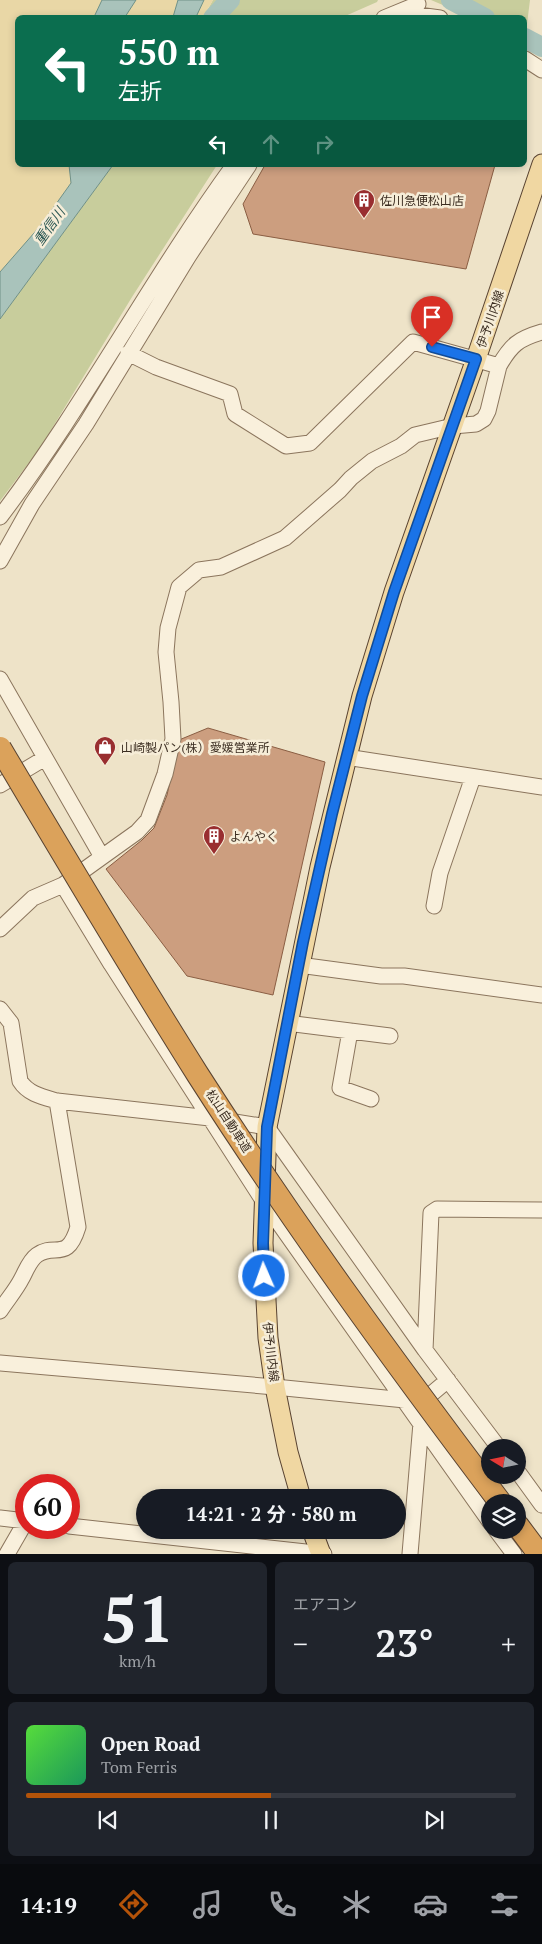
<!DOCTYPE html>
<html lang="ja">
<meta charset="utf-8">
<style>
body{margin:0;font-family:"PT Serif","Noto Sans JP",serif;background:#20242c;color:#f1f3f6;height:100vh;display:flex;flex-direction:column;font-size:19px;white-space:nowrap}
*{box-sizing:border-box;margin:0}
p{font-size:16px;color:#9ea1a6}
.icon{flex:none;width:28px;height:28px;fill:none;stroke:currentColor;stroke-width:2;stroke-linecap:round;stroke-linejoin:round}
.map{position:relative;height:1554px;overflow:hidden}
.details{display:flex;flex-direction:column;gap:8px;padding:8px;background:#0d0f14;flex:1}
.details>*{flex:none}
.guide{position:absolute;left:15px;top:15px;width:512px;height:152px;border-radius:8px;box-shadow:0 2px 8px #0003;background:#0b6e4f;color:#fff;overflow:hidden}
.needle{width:32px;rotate:280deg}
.controls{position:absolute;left:481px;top:1439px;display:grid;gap:10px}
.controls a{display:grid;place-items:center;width:45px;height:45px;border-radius:50%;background:#171b24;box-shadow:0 2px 8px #0003;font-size:25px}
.speed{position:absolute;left:15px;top:1474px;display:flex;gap:10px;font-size:25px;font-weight:700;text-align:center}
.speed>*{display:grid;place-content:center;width:65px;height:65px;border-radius:50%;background:#171b24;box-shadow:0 2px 8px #0003;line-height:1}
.speed .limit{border:8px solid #d22;background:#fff;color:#111}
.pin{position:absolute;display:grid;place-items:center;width:42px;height:42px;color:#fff;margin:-51px -21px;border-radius:50% 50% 50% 0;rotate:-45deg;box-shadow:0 0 5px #0007}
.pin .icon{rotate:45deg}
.me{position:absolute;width:55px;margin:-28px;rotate:358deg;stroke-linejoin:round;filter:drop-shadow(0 0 4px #0008)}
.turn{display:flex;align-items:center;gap:18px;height:105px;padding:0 20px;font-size:22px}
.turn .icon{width:65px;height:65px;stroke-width:2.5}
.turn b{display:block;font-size:35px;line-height:42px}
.lanes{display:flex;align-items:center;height:48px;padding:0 20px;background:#0003;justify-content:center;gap:25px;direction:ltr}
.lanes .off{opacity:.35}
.big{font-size:38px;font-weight:700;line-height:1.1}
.details .card{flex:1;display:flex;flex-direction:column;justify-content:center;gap:8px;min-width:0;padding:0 18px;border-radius:8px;background:#20242c}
.details .dial{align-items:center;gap:0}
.dial b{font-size:65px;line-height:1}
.song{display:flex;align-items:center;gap:15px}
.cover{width:60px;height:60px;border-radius:8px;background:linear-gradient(135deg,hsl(110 70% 55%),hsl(150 70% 35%))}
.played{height:5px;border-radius:2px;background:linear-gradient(90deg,#b45309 50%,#363941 50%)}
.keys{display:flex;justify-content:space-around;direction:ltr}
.heat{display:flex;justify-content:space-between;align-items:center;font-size:28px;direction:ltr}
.details .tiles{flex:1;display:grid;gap:8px;grid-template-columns:1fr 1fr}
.card:last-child{grid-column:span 2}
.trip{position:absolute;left:136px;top:1489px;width:270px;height:50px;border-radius:25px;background:#171b24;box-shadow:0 2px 8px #0003;font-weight:700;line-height:50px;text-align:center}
.menu{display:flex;height:80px;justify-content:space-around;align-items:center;background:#090b0e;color:#9ea1a6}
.menu .icon{width:35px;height:35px}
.menu .current{color:#b45309}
.menu b{font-size:22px;color:#f1f3f6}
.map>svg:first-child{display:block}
.green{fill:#c8cd9c}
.sand{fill:#e9d7a6}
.water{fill:#a9c3bb;stroke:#709188}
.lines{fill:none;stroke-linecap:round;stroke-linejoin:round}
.river{stroke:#a9c3bb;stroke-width:20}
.building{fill:#cc9e7f;stroke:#8a5e43}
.minor-casing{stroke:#8b755d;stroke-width:17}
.major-casing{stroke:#594331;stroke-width:21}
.highway-casing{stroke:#594331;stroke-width:24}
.minor{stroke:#f9f0dc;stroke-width:15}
.major{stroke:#f0d7a2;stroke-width:19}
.highway{stroke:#dba25b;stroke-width:22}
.highway-bridge-casing{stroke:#594331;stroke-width:24;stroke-linecap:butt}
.highway-bridge{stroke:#dba25b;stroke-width:22}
.route-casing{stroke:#114b97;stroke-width:12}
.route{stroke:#1a73e8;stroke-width:9}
.labels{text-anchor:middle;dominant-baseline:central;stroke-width:5;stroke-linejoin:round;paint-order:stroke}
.poi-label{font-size:12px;fill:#3b2d21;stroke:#f6edd8;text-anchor:start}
.street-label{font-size:12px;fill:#3b2d21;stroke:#f6edd8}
.water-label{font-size:14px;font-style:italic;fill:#305b57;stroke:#f6edd8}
</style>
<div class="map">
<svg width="542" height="1554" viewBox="0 0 542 1554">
<rect width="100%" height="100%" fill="#eee3c8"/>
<path class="green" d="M213,0H378L377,2L343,17L203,18Z
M431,0H530L525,40V18L471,17Z
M113,165H217L132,297L40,448L0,501V319Z"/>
<path class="sand" d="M0,0H213L203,17L18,18V165H113L0,319Z"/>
<path class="water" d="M102,0H136L125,17H94Z
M178,0H204L196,17H173Z
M69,165H113L0,319V272L41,225L71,183Z"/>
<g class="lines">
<path class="river" d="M451,0L485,18
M213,18L230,0
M525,38L542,47"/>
</g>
<path class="building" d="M265,165H495L466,269L253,234L243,204Z
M208,728L325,762L273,995L187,976L106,869L142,840L154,828L167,795L179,740Z"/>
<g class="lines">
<g class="minor-casing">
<path id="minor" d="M384,18L418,4
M403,18L418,15L440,18
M525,59L542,70
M128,353L156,367L230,394L235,414L286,446L310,443L413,342L499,366C511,345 518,339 542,332
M0,517C85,405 151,279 234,165
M0,561L32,504L86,424L188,257L249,165
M0,679L102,857L63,885L33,898L0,929
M346,757L542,787
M0,785L45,758
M102,857L137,832L148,820L165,774L173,739L171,702L166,652L168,628L179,587L199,570L221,567L285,538L340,490L351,478L372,461L401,446L415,435L453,426L476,424L484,419L488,411L499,366
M63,885L111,964L264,1202L490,1522
M434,906L440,873L473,777
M299,965L381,976H404L542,995
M0,1009L11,1023L20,1081C28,1094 43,1097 57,1101L210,1118L267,1127L425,1350L499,1448
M287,1023L390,1036
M350,1031L340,1088L371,1099
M0,1311C7,1300 16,1290 22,1278C26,1271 29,1261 37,1255C55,1242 67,1263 78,1227L57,1101
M425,1350L431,1213L437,1209L542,1210
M0,1363L275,1387L405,1400
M417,1406L448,1380
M518,1472L542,1505
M0,1518L26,1521
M69,1526L324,1554
M496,1530L514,1554
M7,1554L26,1521
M410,1554L421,1423"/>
</g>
<g class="major-casing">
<path id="major" d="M301,1498L288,1452L275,1387L268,1338L263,1243L267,1127L320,867L362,696L394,592L476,359L542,164
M312,1530L321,1554"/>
</g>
<g class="highway-casing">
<path id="highway" d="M518,1526L539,1554"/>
</g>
<use href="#minor" class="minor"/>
<use href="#major" class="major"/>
<use href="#highway" class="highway"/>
<g class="highway-bridge-casing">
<path id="highway-bridge" d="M0,748C65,858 130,967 198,1075C292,1222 395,1363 500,1502"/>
</g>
<use href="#highway-bridge" class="highway-bridge"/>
</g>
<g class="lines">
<g class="route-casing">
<path id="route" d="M264,1276L263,1243L267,1127L303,942L332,814L362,696L394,592L476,359L432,347"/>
</g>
<use href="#route" class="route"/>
</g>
<defs>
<g id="building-pin" transform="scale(1.125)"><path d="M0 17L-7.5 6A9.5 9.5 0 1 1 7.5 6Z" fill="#992e30" stroke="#f6edd8"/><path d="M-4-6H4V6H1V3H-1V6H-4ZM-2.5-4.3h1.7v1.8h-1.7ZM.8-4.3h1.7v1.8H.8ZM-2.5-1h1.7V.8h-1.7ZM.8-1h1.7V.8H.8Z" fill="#fff"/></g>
<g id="shop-pin" transform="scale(1.125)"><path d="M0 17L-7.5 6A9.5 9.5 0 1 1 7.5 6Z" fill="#992e30" stroke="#f6edd8"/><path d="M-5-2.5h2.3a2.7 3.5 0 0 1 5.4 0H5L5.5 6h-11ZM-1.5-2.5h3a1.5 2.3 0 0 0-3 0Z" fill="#fff"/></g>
</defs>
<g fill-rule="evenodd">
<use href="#building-pin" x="364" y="200"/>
<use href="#shop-pin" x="105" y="747"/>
<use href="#building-pin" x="214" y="836"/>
</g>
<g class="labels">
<g class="poi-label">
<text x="380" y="200">佐川急便松山店</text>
<text x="121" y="747">山崎製パン(株）愛媛営業所</text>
<text x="230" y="836">よんやく</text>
</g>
<g class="street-label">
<text transform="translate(490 319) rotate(-71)">伊予川内線</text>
<text transform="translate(229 1121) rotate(57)">松山自動車道</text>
<text transform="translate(271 1352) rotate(83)">伊予川内線</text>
</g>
<g class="water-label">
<text transform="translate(49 226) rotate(-55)">重信川</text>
</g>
</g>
</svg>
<div class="controls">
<a><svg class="needle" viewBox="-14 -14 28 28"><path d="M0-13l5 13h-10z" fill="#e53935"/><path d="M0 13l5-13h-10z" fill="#9ea1a6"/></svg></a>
<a><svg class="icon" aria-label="layers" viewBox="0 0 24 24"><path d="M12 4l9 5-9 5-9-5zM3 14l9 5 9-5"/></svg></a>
</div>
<div class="speed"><div class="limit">60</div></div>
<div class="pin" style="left:432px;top:347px;background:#d93025"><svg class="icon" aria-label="arrive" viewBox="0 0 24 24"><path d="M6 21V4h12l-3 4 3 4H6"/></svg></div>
<svg class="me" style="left:264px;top:1276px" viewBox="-20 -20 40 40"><circle r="17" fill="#1a73e8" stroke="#fff" stroke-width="3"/><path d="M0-11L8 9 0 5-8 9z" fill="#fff"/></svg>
<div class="trip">14:21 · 2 分 · 580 m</div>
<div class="guide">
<div class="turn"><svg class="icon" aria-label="left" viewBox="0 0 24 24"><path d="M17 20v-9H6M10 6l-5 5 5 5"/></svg><div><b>550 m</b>左折</div></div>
<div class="lanes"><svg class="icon" aria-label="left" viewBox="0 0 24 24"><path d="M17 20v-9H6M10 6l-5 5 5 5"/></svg><svg class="icon off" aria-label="ahead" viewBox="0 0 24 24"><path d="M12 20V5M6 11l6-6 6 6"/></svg><svg class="icon off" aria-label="right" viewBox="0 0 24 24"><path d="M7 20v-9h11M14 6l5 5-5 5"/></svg></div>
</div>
</div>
<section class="details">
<div class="tiles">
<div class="card dial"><b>51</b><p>km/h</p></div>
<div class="card"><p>エアコン</p>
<div class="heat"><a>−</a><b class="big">23°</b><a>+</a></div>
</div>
<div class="card">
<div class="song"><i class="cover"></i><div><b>Open Road</b><p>Tom Ferris</p></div></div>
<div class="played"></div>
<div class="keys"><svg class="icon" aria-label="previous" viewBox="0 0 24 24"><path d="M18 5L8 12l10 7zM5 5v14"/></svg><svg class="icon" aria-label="pause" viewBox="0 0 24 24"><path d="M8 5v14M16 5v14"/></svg><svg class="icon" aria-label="next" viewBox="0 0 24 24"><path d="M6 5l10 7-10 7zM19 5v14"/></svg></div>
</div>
</div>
</section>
<nav class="menu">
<b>14:19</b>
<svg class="icon current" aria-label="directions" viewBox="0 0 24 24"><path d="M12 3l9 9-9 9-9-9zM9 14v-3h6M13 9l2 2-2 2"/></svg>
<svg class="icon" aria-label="music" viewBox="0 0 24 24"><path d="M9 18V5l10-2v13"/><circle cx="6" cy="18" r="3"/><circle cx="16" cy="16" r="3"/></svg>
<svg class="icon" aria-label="phone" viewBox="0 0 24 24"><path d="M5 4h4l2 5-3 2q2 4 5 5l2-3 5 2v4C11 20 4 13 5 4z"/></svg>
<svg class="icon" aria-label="climate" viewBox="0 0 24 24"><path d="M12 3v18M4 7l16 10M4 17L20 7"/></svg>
<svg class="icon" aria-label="car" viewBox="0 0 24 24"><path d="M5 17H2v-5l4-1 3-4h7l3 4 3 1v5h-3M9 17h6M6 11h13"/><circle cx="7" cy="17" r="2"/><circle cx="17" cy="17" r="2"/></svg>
<svg class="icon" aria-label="filters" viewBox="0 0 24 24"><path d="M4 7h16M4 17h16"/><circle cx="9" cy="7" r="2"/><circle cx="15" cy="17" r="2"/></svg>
</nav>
